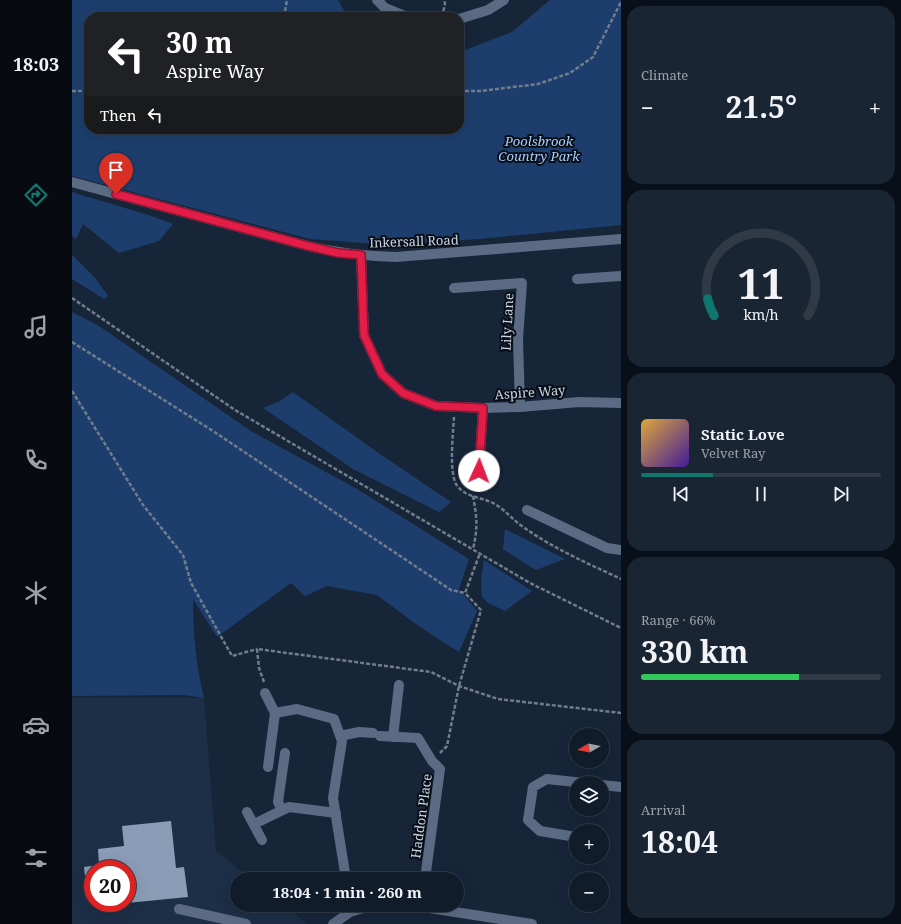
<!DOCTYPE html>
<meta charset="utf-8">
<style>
body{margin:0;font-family:"Noto Serif",serif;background:#1a2533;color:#f1f3f6;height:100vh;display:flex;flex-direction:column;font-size:15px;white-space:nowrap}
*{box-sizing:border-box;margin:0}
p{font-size:13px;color:#9ca1a9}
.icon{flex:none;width:22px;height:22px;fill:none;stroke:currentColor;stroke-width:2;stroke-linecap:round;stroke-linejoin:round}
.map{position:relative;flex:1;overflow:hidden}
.drawer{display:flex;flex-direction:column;gap:6px;padding:6px;background:#090f18;width:280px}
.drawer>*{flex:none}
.banner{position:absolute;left:12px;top:12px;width:380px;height:122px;border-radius:16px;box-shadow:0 4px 16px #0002,0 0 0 1px #303a47;background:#202124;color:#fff;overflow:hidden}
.needle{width:26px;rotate:261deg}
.controls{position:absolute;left:497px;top:728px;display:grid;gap:8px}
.controls a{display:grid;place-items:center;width:40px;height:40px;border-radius:50%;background:#111c2b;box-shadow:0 4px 16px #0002,0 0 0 1px #303a47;font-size:20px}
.speed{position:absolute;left:12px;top:860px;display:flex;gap:8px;font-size:20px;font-weight:700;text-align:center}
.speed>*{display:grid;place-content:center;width:52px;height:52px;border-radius:50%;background:#111c2b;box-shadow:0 4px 16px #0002,0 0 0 1px #303a47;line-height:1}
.speed .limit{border:6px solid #d22;background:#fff;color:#111}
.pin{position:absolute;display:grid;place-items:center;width:34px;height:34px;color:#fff;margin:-41px -17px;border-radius:50% 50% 50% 0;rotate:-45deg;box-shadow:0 0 4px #0007}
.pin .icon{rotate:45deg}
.me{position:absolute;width:44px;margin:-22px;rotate:2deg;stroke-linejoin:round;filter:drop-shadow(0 0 3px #0008)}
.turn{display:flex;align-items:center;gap:14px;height:84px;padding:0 16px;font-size:18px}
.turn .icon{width:52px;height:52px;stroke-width:2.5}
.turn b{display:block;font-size:28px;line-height:34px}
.then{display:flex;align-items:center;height:38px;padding:0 16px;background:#0003;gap:8px;font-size:15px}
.big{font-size:30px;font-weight:700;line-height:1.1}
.drawer .card{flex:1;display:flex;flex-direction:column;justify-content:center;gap:6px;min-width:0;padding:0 14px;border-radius:16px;background:#1a2533}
.drawer .dial{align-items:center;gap:0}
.dial svg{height:104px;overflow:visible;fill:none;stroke:#303a47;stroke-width:7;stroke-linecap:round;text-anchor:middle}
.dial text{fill:#f1f3f6;stroke:none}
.song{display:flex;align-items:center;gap:12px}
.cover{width:48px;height:48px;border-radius:6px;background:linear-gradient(135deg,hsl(40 70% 55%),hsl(260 70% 35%))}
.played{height:4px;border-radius:2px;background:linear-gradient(90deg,#0f766e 30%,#303a47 30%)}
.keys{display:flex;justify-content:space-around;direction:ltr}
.heat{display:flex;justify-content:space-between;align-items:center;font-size:22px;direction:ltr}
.charge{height:6px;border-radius:3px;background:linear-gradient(90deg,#34c759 66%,#303a47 0)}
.trip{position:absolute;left:158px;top:872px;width:234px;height:40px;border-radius:20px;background:#111c2b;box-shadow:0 4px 16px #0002,0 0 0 1px #303a47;font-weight:700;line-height:40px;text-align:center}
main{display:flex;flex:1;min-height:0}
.menu{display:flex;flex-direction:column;width:72px;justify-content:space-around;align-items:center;background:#070b11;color:#9ca1a9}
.menu .icon{width:28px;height:28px}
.menu .current{color:#0f766e}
.menu b{font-size:18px;color:#f1f3f6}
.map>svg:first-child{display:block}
.built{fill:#1d2e47;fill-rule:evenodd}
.green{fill:#1d3e6c}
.building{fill:#8b9cb6}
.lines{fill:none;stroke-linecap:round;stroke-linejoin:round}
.path{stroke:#717d8d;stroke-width:2.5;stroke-dasharray:4 2;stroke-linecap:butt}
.minor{stroke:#5b6b83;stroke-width:10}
.route-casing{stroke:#92132f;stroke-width:10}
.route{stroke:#e11d48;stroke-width:7}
.labels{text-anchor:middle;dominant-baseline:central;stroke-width:4;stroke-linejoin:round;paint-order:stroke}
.park-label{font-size:13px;font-style:italic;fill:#a9cbfa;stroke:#080e17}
.street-label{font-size:13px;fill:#cbd5e2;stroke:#080e17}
</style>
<main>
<nav class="menu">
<b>18:03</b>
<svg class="icon current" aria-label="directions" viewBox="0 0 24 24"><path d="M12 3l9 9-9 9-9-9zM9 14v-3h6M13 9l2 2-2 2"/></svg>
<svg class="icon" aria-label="music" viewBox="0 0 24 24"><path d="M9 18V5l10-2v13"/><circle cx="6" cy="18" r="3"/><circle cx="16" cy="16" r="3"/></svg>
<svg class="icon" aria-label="phone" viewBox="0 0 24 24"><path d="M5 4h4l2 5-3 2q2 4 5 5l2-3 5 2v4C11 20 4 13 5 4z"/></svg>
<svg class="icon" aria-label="climate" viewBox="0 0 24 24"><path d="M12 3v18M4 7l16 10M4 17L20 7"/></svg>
<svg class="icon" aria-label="car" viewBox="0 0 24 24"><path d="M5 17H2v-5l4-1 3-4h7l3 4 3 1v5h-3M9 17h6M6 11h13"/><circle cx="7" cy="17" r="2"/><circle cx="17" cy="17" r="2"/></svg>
<svg class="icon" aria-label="filters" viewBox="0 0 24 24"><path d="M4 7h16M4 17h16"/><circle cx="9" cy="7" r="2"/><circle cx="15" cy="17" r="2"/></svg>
</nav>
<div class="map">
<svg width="549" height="924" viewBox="0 0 549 924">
<rect width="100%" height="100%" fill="#172539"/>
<path class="built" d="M0,698H132L144,851L179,879H165V905H212L235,924H0ZM21,869H55V903H21Z"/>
<path class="green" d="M0,0H266L276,17H17V129H387V49L393,50L440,32L478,0H549V225L407,239L318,245L238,239L0,176Z
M0,192C34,203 68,211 101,224L87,241L47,253L11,224L4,239L0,236Z
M0,255L24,279L36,296L32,299L0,279Z
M0,312L27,326L179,431L285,489L397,559L387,589L405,611L387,652L348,627L305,595L255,586L233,596L219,583L145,637L121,599C121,633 124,665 132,698L111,695L0,696Z
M221,392L308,454L379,502L367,512L281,469L191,408L208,401Z
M433,529L493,559L464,570L431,549Z
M412,560L460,591L433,611L416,603L410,597L409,581Z"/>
<path class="building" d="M99,821L104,868L112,867L116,897L55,903V869H21V884L14,885L12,867L27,865L26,849L52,846L50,826Z
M36,903H49V904L37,905Z"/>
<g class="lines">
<path class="path" d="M212,17L215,0
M370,17L373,4L372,0
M0,91H17
M387,91H409L466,84L498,73L521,57L549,2
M0,298L163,410L458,583L549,628
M0,342L141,431L379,590L393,593L408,553
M0,391L71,505L111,555L119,583L160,656L185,649
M382,417C381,434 377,470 384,484C393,499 412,496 426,506C435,512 441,520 450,526C480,548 515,563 549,579
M401,496C405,517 406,528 401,549
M192,682L187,668L185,649L359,672L387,686L426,699L549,713
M368,753L375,746L387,686L409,610L393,593"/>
<path class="minor" d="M305,0L313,8L335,17
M387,19L416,10L432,0
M0,182L236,246C265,253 294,256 324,257L549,239
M289,255L292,335L310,374L331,393L364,406L411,408L448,407L507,402L549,403
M505,279L549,276
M382,288L450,283L446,339L448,407
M407,471L411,408
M455,510L535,548L549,550
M193,693L203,713L196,767
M203,713L225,709L262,719L270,741L261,798L274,879
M268,736L287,732L301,733
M308,736L346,738L360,761L368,769L353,879
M321,737L327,685
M530,785L549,787
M210,810L206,802L213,753
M175,812L190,840
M182,824L217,807L264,813
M504,837L468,831L456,820L461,787L475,779L512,783
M338,905L460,924
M107,909L174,924
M261,924L278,912L297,906L316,905"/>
</g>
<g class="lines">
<g class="route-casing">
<path id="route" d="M44,194L236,246L266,253L289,255L292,335L310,374L331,393L364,406L411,408L407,471"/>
</g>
<use href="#route" class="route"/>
</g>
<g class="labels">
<g class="park-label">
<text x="467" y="141">Poolsbrook<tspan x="467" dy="15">Country Park</tspan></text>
</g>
<g class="street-label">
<text transform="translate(342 241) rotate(-2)">Inkersall Road</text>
<text transform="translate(435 322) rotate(-87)">Lily Lane</text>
<text transform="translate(458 392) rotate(-4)">Aspire Way</text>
<text transform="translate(349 816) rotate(-82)">Haddon Place</text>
</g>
</g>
</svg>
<div class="controls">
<a><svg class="needle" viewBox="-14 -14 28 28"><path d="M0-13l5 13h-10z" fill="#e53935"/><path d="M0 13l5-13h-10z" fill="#9ca1a9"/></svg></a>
<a><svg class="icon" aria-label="layers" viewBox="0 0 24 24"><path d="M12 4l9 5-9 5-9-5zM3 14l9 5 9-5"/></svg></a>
<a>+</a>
<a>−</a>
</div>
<div class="speed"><div class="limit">20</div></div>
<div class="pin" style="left:44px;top:194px;background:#d93025"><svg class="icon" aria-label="arrive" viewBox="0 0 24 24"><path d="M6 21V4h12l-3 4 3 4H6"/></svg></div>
<svg class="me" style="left:407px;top:471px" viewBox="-20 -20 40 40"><circle r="19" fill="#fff"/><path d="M0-13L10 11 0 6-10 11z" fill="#e11d48"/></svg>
<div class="trip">18:04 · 1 min · 260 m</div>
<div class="banner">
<div class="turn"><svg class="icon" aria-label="left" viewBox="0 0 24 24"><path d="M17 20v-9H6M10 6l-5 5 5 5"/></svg><div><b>30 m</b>Aspire Way</div></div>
<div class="then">Then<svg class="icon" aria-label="left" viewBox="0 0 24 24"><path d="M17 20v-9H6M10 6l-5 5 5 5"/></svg></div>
</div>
</div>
<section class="drawer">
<div class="card"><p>Climate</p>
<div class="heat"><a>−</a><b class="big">21.5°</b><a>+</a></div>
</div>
<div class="card dial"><svg viewBox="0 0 100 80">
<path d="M14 69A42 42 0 1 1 86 69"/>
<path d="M14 69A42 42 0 0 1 9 56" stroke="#0f766e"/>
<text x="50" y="56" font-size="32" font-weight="700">11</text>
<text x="50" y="72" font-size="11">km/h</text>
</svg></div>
<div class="card">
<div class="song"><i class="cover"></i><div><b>Static Love</b><p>Velvet Ray</p></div></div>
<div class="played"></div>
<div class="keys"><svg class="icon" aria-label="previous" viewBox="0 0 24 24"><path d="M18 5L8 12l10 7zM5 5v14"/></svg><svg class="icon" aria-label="pause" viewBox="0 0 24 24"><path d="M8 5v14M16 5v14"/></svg><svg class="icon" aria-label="next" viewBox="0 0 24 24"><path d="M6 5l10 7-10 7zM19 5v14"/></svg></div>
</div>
<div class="card"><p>Range · 66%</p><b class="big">330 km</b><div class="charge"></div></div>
<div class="card"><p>Arrival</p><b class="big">18:04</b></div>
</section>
</main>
